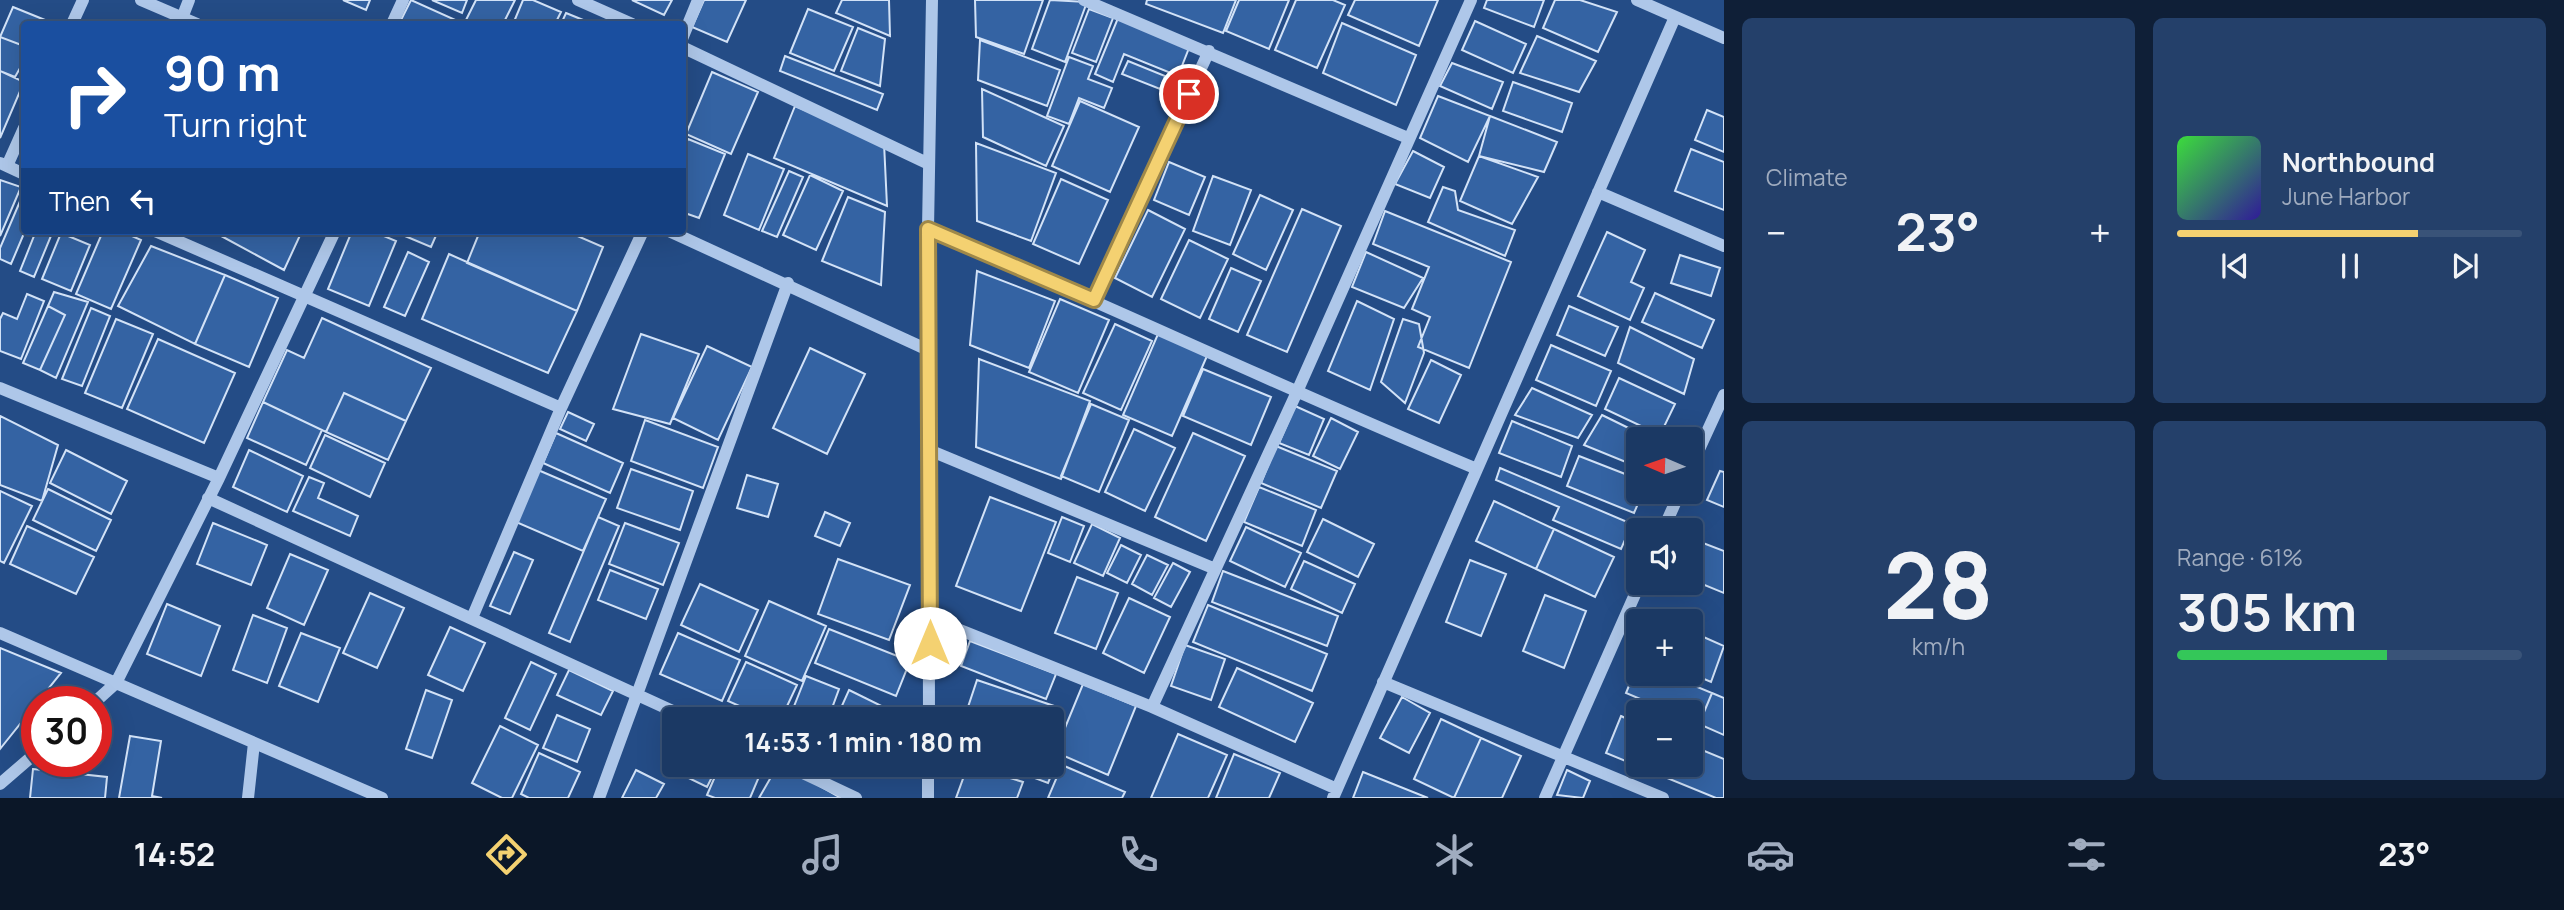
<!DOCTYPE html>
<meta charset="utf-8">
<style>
body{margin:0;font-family:Manrope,sans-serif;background:#24406a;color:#f1f3f6;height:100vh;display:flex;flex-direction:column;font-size:26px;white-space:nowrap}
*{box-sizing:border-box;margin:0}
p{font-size:23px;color:#a0acbf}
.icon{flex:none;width:38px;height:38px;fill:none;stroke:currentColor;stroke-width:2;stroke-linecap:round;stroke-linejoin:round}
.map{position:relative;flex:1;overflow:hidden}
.sheet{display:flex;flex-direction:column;gap:18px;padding:18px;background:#0f1f37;width:840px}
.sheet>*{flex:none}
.guide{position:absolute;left:21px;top:21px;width:665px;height:214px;border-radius:7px;box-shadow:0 7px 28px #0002,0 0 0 2px #395378;background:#1a4fa0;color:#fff;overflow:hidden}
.needle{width:46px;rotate:272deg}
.buttons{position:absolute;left:1626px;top:427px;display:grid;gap:14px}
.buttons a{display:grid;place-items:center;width:77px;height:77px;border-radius:7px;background:#1b3964;box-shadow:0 7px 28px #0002,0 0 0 2px #395378;font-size:35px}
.speed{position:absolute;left:21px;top:686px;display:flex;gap:14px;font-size:35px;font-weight:700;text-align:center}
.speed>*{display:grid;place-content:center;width:91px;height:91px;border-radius:50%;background:#1b3964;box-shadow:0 7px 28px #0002,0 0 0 2px #395378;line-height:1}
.speed .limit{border:10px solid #d22;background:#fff;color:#111}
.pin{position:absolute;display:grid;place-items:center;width:60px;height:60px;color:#fff;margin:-30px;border:4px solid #fff;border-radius:50%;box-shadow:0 2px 7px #0007}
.me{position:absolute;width:77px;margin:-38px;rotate:0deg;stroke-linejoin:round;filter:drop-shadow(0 0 5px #0008)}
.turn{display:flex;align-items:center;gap:24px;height:147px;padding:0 28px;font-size:32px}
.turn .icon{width:91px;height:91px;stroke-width:2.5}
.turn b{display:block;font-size:49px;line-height:60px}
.then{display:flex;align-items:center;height:66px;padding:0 28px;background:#0003;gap:14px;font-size:26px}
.big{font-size:52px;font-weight:700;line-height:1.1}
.sheet .card{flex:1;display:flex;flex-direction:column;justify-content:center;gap:10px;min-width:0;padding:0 24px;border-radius:10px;background:#24406a}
.sheet .dial{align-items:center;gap:0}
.dial b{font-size:91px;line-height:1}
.song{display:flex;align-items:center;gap:21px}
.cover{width:84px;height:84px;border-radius:10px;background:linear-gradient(135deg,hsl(120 70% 55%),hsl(250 70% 35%))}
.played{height:7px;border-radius:4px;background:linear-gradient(90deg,#f4d171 70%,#395378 70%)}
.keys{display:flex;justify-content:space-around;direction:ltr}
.heat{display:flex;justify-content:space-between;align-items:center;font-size:38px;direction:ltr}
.charge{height:10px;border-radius:5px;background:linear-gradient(90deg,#34c759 61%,#395378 0)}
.sheet .tiles{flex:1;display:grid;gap:18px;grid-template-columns:repeat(2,1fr)}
.trip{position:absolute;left:662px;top:707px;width:402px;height:70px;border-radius:7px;background:#1b3964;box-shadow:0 7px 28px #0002,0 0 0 2px #395378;font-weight:700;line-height:70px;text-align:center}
.menu{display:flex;height:112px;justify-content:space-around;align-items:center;background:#0b1728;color:#a0acbf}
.menu .icon{width:49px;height:49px}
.menu .active{color:#f4d171}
.menu b{font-size:32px;color:#f1f3f6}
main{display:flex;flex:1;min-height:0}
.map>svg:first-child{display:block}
.building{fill:#3463a3;stroke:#d2e2f7;stroke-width:2}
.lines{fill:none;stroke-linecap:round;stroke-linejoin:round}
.minor{stroke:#aec7e9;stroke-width:12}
.route-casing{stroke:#9f8849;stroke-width:18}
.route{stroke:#f4d171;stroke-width:12}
</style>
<main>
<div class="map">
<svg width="1724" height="798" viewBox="0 0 1724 798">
<rect width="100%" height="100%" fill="#244c86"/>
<path class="building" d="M343,0H370L366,10Z
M411,0L464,24L476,0H515L503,24H399Z
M432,0H467L462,13Z
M523,0H533L561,12L555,24H513Z
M632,0H672L664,15Z
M704,0H746L727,42L692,27Z
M842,0H889L890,36L836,13Z
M975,0H1043L1024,54L976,37Z
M1050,0L1087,2L1065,62L1032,49Z
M1147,0H1236L1223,33L1146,4Z
M1239,0H1289L1269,49L1226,31Z
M1296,0H1333L1345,5L1317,68L1275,50Z
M1355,0H1438L1419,46L1348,15Z
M1487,0H1544L1534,27L1484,8Z
M1555,0H1580L1617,12L1598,52L1543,28Z
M13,7L50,22L24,24V46L0,37Z
M808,9L853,27L834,71L790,53Z
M1089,9L1113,18L1096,62L1072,53Z
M566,13L593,24H561Z
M1118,18L1189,48L1178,76L1124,54L1113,82L1095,74Z
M1475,21L1526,44L1513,73L1462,50Z
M1342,23L1416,55L1396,105L1323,73Z
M858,28L885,39L880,86L841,71Z
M1537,36L1596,61L1579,92L1520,73Z
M0,37L24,46V61L15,77L0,71Z
M980,40L1060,70L1047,106L978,80Z
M785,56L883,94L877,110L780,71Z
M1069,57L1093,66L1088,79L1112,88L1104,108L1079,98L1069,124L1047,116Z
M1128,61L1165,76L1160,89L1122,74Z
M1452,63L1503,82L1492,109L1440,86Z
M0,71L24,82L0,138Z
M712,72L758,92L731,154L686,134Z
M1513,82L1572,103L1562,132L1503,111Z
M982,89L1064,126L1046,166L983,137Z
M1438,96L1490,116L1468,162L1420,138Z
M1080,101L1139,127L1110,192L1052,166Z
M795,106L884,143L887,206L774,158Z
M1707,110L1724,117V152L1695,140Z
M1490,116L1557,142L1544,172L1479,156Z
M688,139L725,154L699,218L682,212V152Z
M976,143L1056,173L1031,241L977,221Z
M1691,149L1724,162V210L1675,191Z
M1413,151L1444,167L1430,198L1395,184Z
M748,154L784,169L759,230L724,215Z
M1479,156L1538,177L1512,224L1460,201Z
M1169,162L1205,177L1189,215L1154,200Z
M789,171L803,177L777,237L762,231Z
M810,175L843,191L816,250L783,235Z
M1213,176L1251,190L1230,245L1193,231Z
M1061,179L1108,200L1079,264L1033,244Z
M0,180L21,187L0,236Z
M1443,187L1455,191L1458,210L1515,230L1505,256L1428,222Z
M24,192L25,231L11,264L0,259V248Z
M1260,195L1293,210L1266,270L1233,254Z
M848,197L885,212L881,285L822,261Z
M1302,209L1341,226L1287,352L1247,335Z
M1148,210L1185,229L1152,297L1115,278Z
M1385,211L1511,262L1469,368L1418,347L1430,317L1412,309L1429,267L1373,244Z
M36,231H53L34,277L20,271Z
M103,231H121L141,240L111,309L76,294Z
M212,231H302L284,270Z
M352,231H372L396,241L369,306L328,289Z
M393,231H438L431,247Z
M480,231H566L603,247L577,311L467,263Z
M1607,232L1645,250L1631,282L1644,288L1630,320L1578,296Z
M61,233L90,245L71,291L42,279Z
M1189,240L1228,259L1200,318L1161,299Z
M151,246L225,275L195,344L118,306Z
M408,252L429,262L405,316L384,307Z
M1366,252L1423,278L1404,308L1352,287Z
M449,254L577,311L548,373L422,319Z
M1680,255L1720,268L1711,296L1671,283Z
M1231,268L1261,281L1238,332L1209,319Z
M977,271L1055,301L1029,368L970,345Z
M225,275L278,298L249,367L195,344Z
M54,292L88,302L56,378L40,370L65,315L48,306Z
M1655,293L1714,320L1702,348L1642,322Z
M27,294L44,301L21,359L0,351V319L3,313L17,319Z
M1060,299L1109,320L1078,393L1029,372Z
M1357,301L1394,319L1370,390L1328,371Z
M48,306L65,315L40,370L23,363Z
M1569,306L1618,327L1605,356L1557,335Z
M91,308L110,316L82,386L62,379Z
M322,318L431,368L406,421L344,393L326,432L263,402L287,350L304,358Z
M116,319L153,334L122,408L85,393Z
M1403,319L1419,324L1424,353L1405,403L1381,382Z
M1115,324L1152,341L1121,410L1083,393Z
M1630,327L1694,359L1684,394L1618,363Z
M641,334L699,354L670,424L613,409Z
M1158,334L1207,356L1172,436L1123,415Z
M158,339L235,373L204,443L127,409Z
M1551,345L1611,371L1596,406L1536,380Z
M707,346L752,367L718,440L673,418Z
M810,348L865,374L827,454L773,428Z
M979,359L1090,401L1061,479L976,447Z
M1431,360L1461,375L1439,423L1408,409Z
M1203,369L1271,397L1251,445L1183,416Z
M1619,378L1675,404L1660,435L1605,409Z
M1532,388L1592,415L1578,438L1515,415Z
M344,393L406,421L388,460L326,432Z
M263,402L322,430L306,465L247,438Z
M1091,404L1129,420L1099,492L1061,476Z
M1295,406L1324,419L1309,455L1279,443Z
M568,412L594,424L586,441L560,429Z
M1602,415L1651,439H1638V467L1584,445Z
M0,416L58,445L42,501L0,485Z
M1331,418L1358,432L1340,469L1313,456Z
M645,420L718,447L703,488L631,461Z
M1512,421L1572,446L1561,477L1499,453Z
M1134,429L1175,448L1145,511L1105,492Z
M556,433L623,463L610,493L543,463Z
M1193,433L1245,456L1206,541L1155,517Z
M325,435L385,463L370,497L310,468Z
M1276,446L1337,471L1321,508L1261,483Z
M66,450L127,481L111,514L50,483Z
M249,450L303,476L287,512L233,487Z
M1579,456L1638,479V492H1643L1634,513L1567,486Z
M1500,468L1632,524L1621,549L1553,520L1559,507L1496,480Z
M631,469L693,491L680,530L617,508Z
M538,470L606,499L583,551L516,522Z
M1720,471L1724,472V507L1707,500Z
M747,475L778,484L768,517L737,508Z
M309,477L324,483L318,498L358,516L350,536L293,511Z
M1259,487L1316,510L1302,546L1244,522Z
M48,489L111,520L96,551L33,520Z
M0,491L32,506L4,563L0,561Z
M990,497L1056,522L1021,611L956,586Z
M1494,501L1554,529L1536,569L1476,541Z
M825,512L850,523L840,546L815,536Z
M598,517L619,526L570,642L549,633Z
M1062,517L1084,526L1070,562L1048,553Z
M1323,519L1374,544L1358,577L1307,552Z
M213,523L267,545L251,585L197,564Z
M625,523L679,543L663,585L609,564Z
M1092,524L1120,538L1103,576L1074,563Z
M27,526L94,557L76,594L10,564Z
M1246,527L1301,553L1285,587L1230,561Z
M1554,529L1614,557L1595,597L1536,569Z
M1690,538L1724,551V593L1690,579Z
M1121,545L1141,555L1127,583L1107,573Z
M514,552L533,560L510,614L490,606Z
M290,554L328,570L304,625L267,608Z
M1147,555L1168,565L1152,595L1132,584Z
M838,559L910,585L889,640L818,614Z
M1470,560L1506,574L1481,636L1446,622Z
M1304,561L1355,584L1342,613L1291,589Z
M1173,563L1190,572L1171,607L1154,598Z
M610,570L658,589L646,619L598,600Z
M1223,571L1338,616L1327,646L1212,602Z
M1077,577L1118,593L1096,649L1055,633Z
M700,584L758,610L739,652L681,625Z
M370,593L404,608L377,668L343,653Z
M1545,595L1586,611L1564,668L1523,651Z
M1129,598L1170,617L1144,673L1103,653Z
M769,601L826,626L802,681L745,656Z
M167,604L220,626L201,676L147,654Z
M1208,605L1327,654L1312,691L1193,642Z
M253,615L287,628L267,683L233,670Z
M450,627L485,643L463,691L428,675Z
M829,629L910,661L896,696L815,663Z
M1690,631L1724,646L1711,682L1690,673Z
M301,633L340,648L318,702L279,686Z
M678,633L740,660L722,701L660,674Z
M970,641L1056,674L1046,699L961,666Z
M1185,645L1225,659L1211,700L1171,686Z
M0,648L61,673L0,749Z
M531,662L556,674L530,730L505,718Z
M746,662L797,685L781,719H769L728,701Z
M1638,664V674H1666L1712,693L1699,724L1690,720V712H1671L1626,693Z
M1237,668L1313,703L1295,742L1219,707Z
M569,670L613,691L601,715L557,695Z
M806,676L839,689L828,719H789Z
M977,680L1060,708L1052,734V719H964Z
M1083,684L1136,706L1108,775L1055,752Z
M426,690L452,700L432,758L406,749Z
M849,690L906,718V719H836Z
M1712,693L1724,698V735L1699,724Z
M1402,697L1430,713L1409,753L1380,738Z
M557,715L590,729L577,762L543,748Z
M1621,716L1638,724V765H1690V745L1724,759V798H1716L1606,753Z
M1441,719L1481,738L1454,798L1414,779Z
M500,726L538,745L512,798H502L472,783Z
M1178,734L1227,755L1208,798H1151Z
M130,736L161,741L152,796L162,798H119Z
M1481,738L1521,756L1502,798H1454Z
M539,753L580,772L568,798H529L521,794Z
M1234,754L1280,773L1269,798H1216Z
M674,756V765H718L707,787L668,768Z
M1052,757L1058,759L1048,783L1000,765H1052Z
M720,765H764L750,798H715L707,795Z
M778,765H782L841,798H759Z
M968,765L1023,782L1017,798H956Z
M1062,765L1125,792L1122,798H1048Z
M33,769L107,777L105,798H30Z
M636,770L664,784L656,798H622Z
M1567,770L1590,781L1583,798L1557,795Z
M1363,772L1428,798H1353Z"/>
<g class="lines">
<path class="minor" d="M141,0L197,24
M578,0L632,24
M1084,0L1408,138
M1637,0L1724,38
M182,18L189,0
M72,24L83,0
M392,24L403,0
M682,39L698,0
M682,47L929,164
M0,163L24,174
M7,166L24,128
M1598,192L1724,246
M928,229C1112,307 1292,392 1477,469
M155,231L561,408
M669,231L928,350
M1094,300L1209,51
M0,388L219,478
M929,450L1213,568
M1690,469L1724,395
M208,498L690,719
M1663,530L1680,492
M472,618L561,408L643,231
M930,618L1152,707L1337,789
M0,633L382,798
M1383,682L1663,798
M95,702L116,683L219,478L335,231
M1152,707L1296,394L1471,0
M929,719L928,229L932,0
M786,765L856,798
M0,784L37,752
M248,798L254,743
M599,798L788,283
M928,798V765
M1333,798L1675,17
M1545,798L1640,583"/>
</g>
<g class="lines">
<g class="route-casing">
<path id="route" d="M930,643L928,229L1094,300L1189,94"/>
</g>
<use href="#route" class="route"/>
</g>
</svg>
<div class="buttons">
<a><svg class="needle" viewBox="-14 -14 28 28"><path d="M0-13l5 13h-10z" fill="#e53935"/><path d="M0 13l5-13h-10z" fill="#a0acbf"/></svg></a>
<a><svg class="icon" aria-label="sound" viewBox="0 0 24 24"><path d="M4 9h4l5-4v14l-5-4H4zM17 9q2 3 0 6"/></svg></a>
<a>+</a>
<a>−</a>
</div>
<div class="speed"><div class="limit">30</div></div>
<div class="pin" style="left:1189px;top:94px;background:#d93025"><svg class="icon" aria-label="arrive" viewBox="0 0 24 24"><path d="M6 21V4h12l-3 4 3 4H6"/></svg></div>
<svg class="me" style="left:930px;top:643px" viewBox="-20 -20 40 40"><circle r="19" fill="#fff"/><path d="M0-13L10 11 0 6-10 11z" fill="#f4d171"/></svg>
<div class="trip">14:53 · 1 min · 180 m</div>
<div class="guide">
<div class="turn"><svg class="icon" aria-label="right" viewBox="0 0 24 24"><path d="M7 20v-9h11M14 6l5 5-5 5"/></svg><div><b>90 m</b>Turn right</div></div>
<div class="then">Then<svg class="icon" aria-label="left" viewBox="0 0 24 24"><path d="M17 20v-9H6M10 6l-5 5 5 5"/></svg></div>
</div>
</div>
<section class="sheet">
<div class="tiles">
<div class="card"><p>Climate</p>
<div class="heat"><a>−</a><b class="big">23°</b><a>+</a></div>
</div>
<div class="card">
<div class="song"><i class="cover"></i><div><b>Northbound</b><p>June Harbor</p></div></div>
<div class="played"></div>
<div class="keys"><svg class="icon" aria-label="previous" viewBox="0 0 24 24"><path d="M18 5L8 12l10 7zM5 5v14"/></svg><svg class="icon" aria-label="pause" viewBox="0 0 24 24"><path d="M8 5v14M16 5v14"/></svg><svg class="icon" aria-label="next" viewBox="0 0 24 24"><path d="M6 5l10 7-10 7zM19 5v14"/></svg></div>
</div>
<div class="card dial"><b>28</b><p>km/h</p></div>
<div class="card"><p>Range · 61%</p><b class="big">305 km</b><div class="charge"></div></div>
</div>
</section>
</main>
<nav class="menu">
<b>14:52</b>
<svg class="icon active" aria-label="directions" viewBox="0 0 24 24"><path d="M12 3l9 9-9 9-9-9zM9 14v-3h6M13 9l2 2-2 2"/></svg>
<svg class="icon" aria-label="music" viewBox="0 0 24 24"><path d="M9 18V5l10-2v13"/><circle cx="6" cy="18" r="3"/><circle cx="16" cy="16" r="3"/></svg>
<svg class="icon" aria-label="phone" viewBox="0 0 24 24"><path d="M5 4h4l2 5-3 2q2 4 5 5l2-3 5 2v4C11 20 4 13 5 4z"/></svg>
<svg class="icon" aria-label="climate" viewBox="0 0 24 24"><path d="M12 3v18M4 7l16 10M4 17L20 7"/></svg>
<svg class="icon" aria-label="car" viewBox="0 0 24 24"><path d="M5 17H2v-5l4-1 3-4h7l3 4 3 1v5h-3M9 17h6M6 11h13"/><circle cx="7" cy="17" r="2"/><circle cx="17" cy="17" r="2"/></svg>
<svg class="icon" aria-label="filters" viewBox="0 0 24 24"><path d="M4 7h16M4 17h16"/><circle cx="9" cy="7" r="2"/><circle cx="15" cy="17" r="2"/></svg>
<b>23°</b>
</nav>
